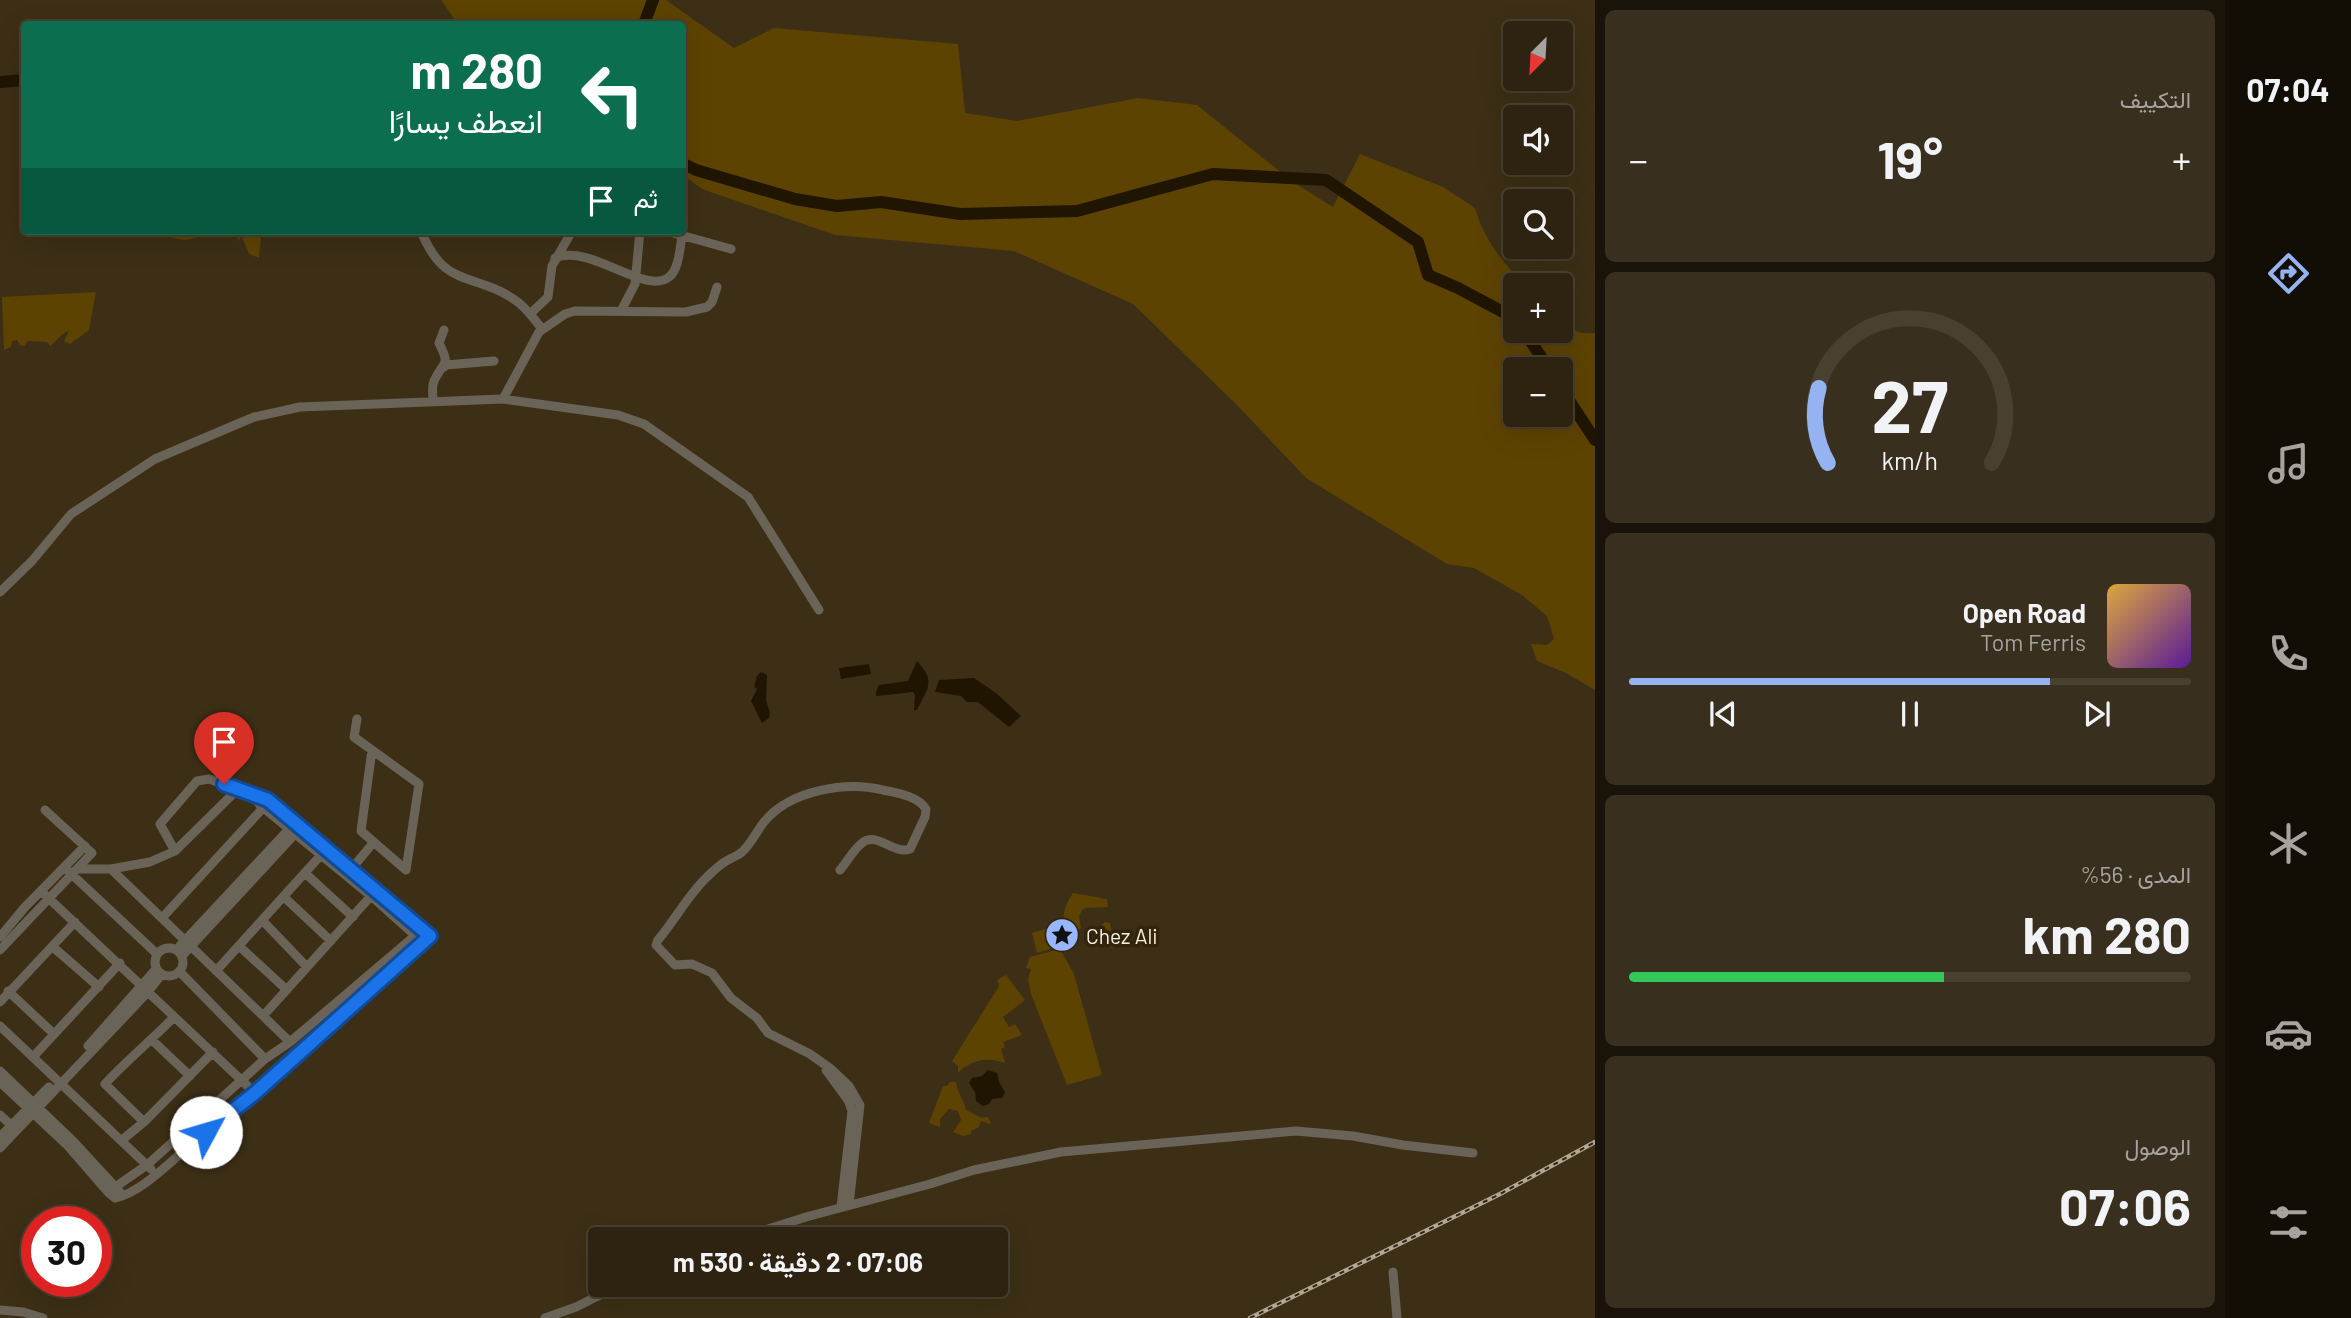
<!DOCTYPE html>
<html lang="ar">
<meta charset="utf-8">
<style>
body{margin:0;font-family:Barlow,Vazirmatn,sans-serif;background:#392f1e;color:#f1f3f6;direction:rtl;height:100vh;display:flex;flex-direction:column;font-size:26px;white-space:nowrap}
*{box-sizing:border-box;margin:0}
p{font-size:23px;color:#a7a49f}
.icon{flex:none;width:38px;height:38px;fill:none;stroke:currentColor;stroke-width:2;stroke-linecap:round;stroke-linejoin:round}
.map{position:relative;flex:1;overflow:hidden;direction:ltr}
.drawer{display:flex;flex-direction:column;gap:10px;padding:10px;background:#191309;width:630px}
.drawer>*{flex:none}
.top-card{position:absolute;left:21px;top:21px;width:665px;height:214px;border-radius:7px;box-shadow:0 7px 28px #0002,0 0 0 2px #484030;direction:rtl;background:#0b6e4f;color:#fff;overflow:hidden}
.needle{width:46px;rotate:204deg}
.tools{position:absolute;left:1503px;top:21px;display:grid;gap:14px}
.tools a{display:grid;place-items:center;width:70px;height:70px;border-radius:7px;background:#2d2310;box-shadow:0 7px 28px #0002,0 0 0 2px #484030;font-size:35px}
.speed{position:absolute;left:21px;top:1206px;display:flex;gap:14px;font-size:35px;font-weight:700;text-align:center}
.speed>*{display:grid;place-content:center;width:91px;height:91px;border-radius:50%;background:#2d2310;box-shadow:0 7px 28px #0002,0 0 0 2px #484030;line-height:1}
.speed .limit{border:10px solid #d22;background:#fff;color:#111}
.pin{position:absolute;display:grid;place-items:center;width:60px;height:60px;color:#fff;margin:-72px -30px;border-radius:50% 50% 50% 0;rotate:-45deg;box-shadow:0 0 7px #0007}
.pin .icon{rotate:45deg}
.me{position:absolute;width:77px;margin:-38px;rotate:51deg;stroke-linejoin:round;filter:drop-shadow(0 0 5px #0008)}
.turn{display:flex;align-items:center;gap:24px;height:147px;padding:0 28px;font-size:32px}
.turn .icon{width:91px;height:91px;stroke-width:2.5}
.turn b{display:block;font-size:49px;line-height:60px}
.then{display:flex;align-items:center;height:66px;padding:0 28px;background:#0003;gap:14px;font-size:26px}
.big{font-size:52px;font-weight:700;line-height:1.1}
.drawer .card{flex:1;display:flex;flex-direction:column;justify-content:center;gap:10px;min-width:0;padding:0 24px;border-radius:10px;background:#392f1e}
.drawer .dial{align-items:center;gap:0}
.dial svg{height:182px;overflow:visible;fill:none;stroke:#484030;stroke-width:7;stroke-linecap:round;text-anchor:middle}
.dial text{fill:#f1f3f6;stroke:none}
.song{display:flex;align-items:center;gap:21px}
.cover{width:84px;height:84px;border-radius:10px;background:linear-gradient(135deg,hsl(40 70% 55%),hsl(270 70% 35%))}
.played{height:7px;border-radius:4px;background:linear-gradient(90deg,#95b2f1 75%,#484030 75%)}
.keys{display:flex;justify-content:space-around;direction:ltr}
.heat{display:flex;justify-content:space-between;align-items:center;font-size:38px;direction:ltr}
.charge{height:10px;border-radius:5px;background:linear-gradient(90deg,#34c759 56%,#484030 0)}
.trip{position:absolute;left:588px;top:1227px;width:420px;height:70px;border-radius:7px;background:#2d2310;box-shadow:0 7px 28px #0002,0 0 0 2px #484030;font-weight:700;line-height:70px;text-align:center;direction:rtl}
main{display:flex;flex:1;min-height:0}
.dock{display:flex;flex-direction:column;width:126px;justify-content:space-around;align-items:center;background:#120e06;color:#a7a49f}
.dock .icon{width:49px;height:49px}
.dock .active{color:#95b2f1}
.dock b{font-size:32px;color:#f1f3f6}
.map>svg:first-child{display:block}
.green{fill:#5d4302;fill-rule:evenodd}
.water{fill:#201501}
.lines{fill:none;stroke-linecap:round;stroke-linejoin:round}
.river{stroke:#201501;stroke-width:12}
.street{stroke:#6a6458;stroke-width:9}
.rail-casing{stroke:#b1a795;stroke-width:4.5}
.rail{stroke:#32250c;stroke-width:2;stroke-dasharray:5;stroke-linecap:butt}
.route-casing{stroke:#114b97;stroke-width:18}
.route{stroke:#1a73e8;stroke-width:12}
.labels{text-anchor:middle;dominant-baseline:central;stroke-width:7;stroke-linejoin:round;paint-order:stroke}
.poi-label{font-size:21px;fill:#f7efe0;stroke:#32250c;text-anchor:start}
</style>
<main>
<nav class="dock">
<b>07:04</b>
<svg class="icon active" aria-label="directions" viewBox="0 0 24 24"><path d="M12 3l9 9-9 9-9-9zM9 14v-3h6M13 9l2 2-2 2"/></svg>
<svg class="icon" aria-label="music" viewBox="0 0 24 24"><path d="M9 18V5l10-2v13"/><circle cx="6" cy="18" r="3"/><circle cx="16" cy="16" r="3"/></svg>
<svg class="icon" aria-label="phone" viewBox="0 0 24 24"><path d="M5 4h4l2 5-3 2q2 4 5 5l2-3 5 2v4C11 20 4 13 5 4z"/></svg>
<svg class="icon" aria-label="climate" viewBox="0 0 24 24"><path d="M12 3v18M4 7l16 10M4 17L20 7"/></svg>
<svg class="icon" aria-label="car" viewBox="0 0 24 24"><path d="M5 17H2v-5l4-1 3-4h7l3 4 3 1v5h-3M9 17h6M6 11h13"/><circle cx="7" cy="17" r="2"/><circle cx="17" cy="17" r="2"/></svg>
<svg class="icon" aria-label="filters" viewBox="0 0 24 24"><path d="M4 7h16M4 17h16"/><circle cx="9" cy="7" r="2"/><circle cx="15" cy="17" r="2"/></svg>
</nav>
<section class="drawer">
<div class="card"><p>التكييف</p>
<div class="heat"><a>−</a><b class="big">19°</b><a>+</a></div>
</div>
<div class="card dial"><svg viewBox="0 0 100 80">
<path d="M14 69A42 42 0 1 1 86 69"/>
<path d="M14 69A42 42 0 0 1 10 36" stroke="#95b2f1"/>
<text x="50" y="56" font-size="32" font-weight="700">27</text>
<text x="50" y="72" font-size="11">km/h</text>
</svg></div>
<div class="card">
<div class="song"><i class="cover"></i><div><b>Open Road</b><p>Tom Ferris</p></div></div>
<div class="played"></div>
<div class="keys"><svg class="icon" aria-label="previous" viewBox="0 0 24 24"><path d="M18 5L8 12l10 7zM5 5v14"/></svg><svg class="icon" aria-label="pause" viewBox="0 0 24 24"><path d="M8 5v14M16 5v14"/></svg><svg class="icon" aria-label="next" viewBox="0 0 24 24"><path d="M6 5l10 7-10 7zM19 5v14"/></svg></div>
</div>
<div class="card"><p>المدى · 56%</p><b class="big">280 km</b><div class="charge"></div></div>
<div class="card"><p>الوصول</p><b class="big">07:06</b></div>
</section>
<div class="map">
<svg width="1595" height="1318" viewBox="0 0 1595 1318">
<rect width="100%" height="100%" fill="#3c2f16"/>
<path class="green" d="M441,0H666L734,48L774,28L958,44L965,113L1017,121L1138,98L1197,105L1293,182L1333,207L1360,154L1443,187L1475,208C1484,239 1502,262 1525,285H1516V331H1561V320C1573,332 1579,334 1595,333V690L1566,673L1537,661L1531,644L1547,645L1554,639L1547,616L1522,595L1474,568L1447,564L1306,478L1237,405L1133,304L1014,251L835,235L702,189L683,175L682,24H458ZM1516,369H1561V415H1516Z
M147,231H228L185,240L146,233Z
M234,231H254L261,238L259,258L249,254L241,235L239,241Z
M96,292L89,330L70,344L64,341L69,331C61,333 57,341 50,346L47,342L27,341L25,346L20,345L17,340L12,341L11,347L4,350L2,297Z
M1073,893L1107,899L1108,907L1086,908L1082,910L1079,916L1081,928L1066,938C1061,921 1063,907 1073,893Z
M1105,922L1110,923L1114,948L1098,946L1095,943L1098,935L1097,928Z
M1051,927L1057,947L1037,953L1032,933Z
M1060,949L1074,974L1102,1075L1067,1085L1031,994L1028,979L1031,969L1026,968L1030,957Z
M1006,975L1025,1000L1003,1017L1009,1027L1015,1024L1022,1035L1003,1042L1005,1047L1001,1049L1005,1063C987,1057 972,1059 958,1073V1066L952,1061L999,986L997,980Z
M950,1082H956C957,1093 964,1099 966,1110L982,1118L988,1117L991,1124L981,1121L979,1127L971,1131V1134L963,1136L953,1132L961,1120L958,1111L949,1109L940,1119V1127L929,1123L943,1086H947Z"/>
<path class="water" d="M917,661C936,681 928,688 917,710H914L915,695L913,692L876,696V692L879,685L908,681Z
M869,664L871,674L841,679L839,668Z
M761,672L767,675L766,700L770,713L769,718L762,723L751,701L757,689L754,687L757,676Z
M974,678L996,693L1021,716L1009,727L978,702H967L961,696L935,692L939,680Z
M988,1070L997,1073L999,1082L1005,1092L1002,1098L992,1099L989,1104L983,1106L976,1101L975,1092L969,1083L972,1078L982,1076Z"/>
<g class="lines">
<path class="river" d="M644,24L653,0
M0,82L24,80
M682,163L696,170L795,199L837,206L881,202L960,214L1077,211L1213,174L1326,180L1418,242L1428,275L1458,288L1516,319
M1524,331L1549,369
M1561,388L1595,440"/>
<path class="street" d="M421,231C445,290 472,271 515,300C526,307 534,319 542,329
M666,231L731,249
M555,258C591,243 644,296 669,277C679,270 680,247 682,236
M621,311L635,284L640,231
M530,314L548,297L552,266L572,231
M444,367L446,365L494,361
M503,399L539,332L565,314L575,311L686,312L707,307L712,302L717,287
M433,401C433,394 431,385 435,379C445,360 450,365 439,343L444,330
M0,592L32,561L71,514L155,459L254,417L300,407L503,399L618,415L644,424L748,497L819,610
M357,719L354,737L419,784L406,870L361,831L372,750
M254,797L260,805L371,896L419,939
M65,868L157,954
M77,869H111L150,862L175,851L238,789
M111,869L290,1042
M840,870C847,862 853,850 862,843C878,831 893,855 910,849L925,817L926,809C918,796 897,793 883,790C846,781 790,790 764,822C756,832 752,843 742,852C738,856 733,857 728,860C720,864 714,870 707,877C688,895 675,920 658,940L656,945L675,965L692,964L712,973L731,998L757,1018L768,1033L810,1054L831,1069L849,1086L860,1105L849,1205
M349,872L373,843
M305,873L353,917
M41,891L255,1093
M284,897L331,941
M162,918L263,808
M262,920L307,967
M0,937L25,907L85,846
M239,946L287,990
M53,947L99,987
M155 962a14 14 0 1 1 28 0a14 14 0 1 1-28 0Z
M0,950L92,853L45,810
M176,950L289,829
M182,956L295,834
M216,971L321,855
M180,972L265,1059
M8,991L54,1034
M0,1002L75,922
M263,1016L371,896
M0,1026L151,1169
M152,1040L190,1076
M88,1046L156,969
M33,1057L120,963
M826,1070L848,1100L852,1111L841,1207
M0,1071L74,1142L120,1192
M0,1082L68,1146L108,1192L115,1198C141,1193 172,1160 193,1143C274,1077 352,1006 430,936L268,800L209,779L197,781L160,824L175,851
M0,1115L11,1125
M144,1122L105,1084C127,1060 152,1040 174,1017
M0,1137L49,1087
M122,1140L144,1122L213,1052
M0,1148L148,992L161,975
M108,1192L147,1165L265,1059L290,1042L423,929
M737,1239L806,1217L930,1184L974,1170L1061,1152L1296,1131L1353,1136L1403,1145L1473,1153
M1393,1272L1397,1318
M0,1310L23,1312L43,1318
M545,1318L576,1307L622,1284"/>
<g class="rail-casing">
<path id="rail" d="M1250,1318L1500,1194L1595,1142"/>
</g>
<use href="#rail" class="rail"/>
</g>
<g class="lines">
<g class="route-casing">
<path id="route" d="M206,1132L255,1093L430,936L268,800L224,784"/>
</g>
<use href="#route" class="route"/>
</g>
<defs>
<g id="sight-disc" transform="scale(1.75)"><circle r="9.5" fill="#97b6fd" stroke="#32250c"/><path d="M0-6L1.8-2.2L6-1.7L2.9 1.2L3.7 5.4L0 3.3L-3.7 5.4L-2.9 1.2L-6-1.7L-1.8-2.2Z" fill="#111"/></g>
</defs>
<g fill-rule="evenodd">
<use href="#sight-disc" x="1062" y="935"/>
</g>
<g class="labels">
<g class="poi-label">
<text x="1086" y="935">Chez Ali</text>
</g>
</g>
</svg>
<div class="tools">
<a><svg class="needle" viewBox="-14 -14 28 28"><path d="M0-13l5 13h-10z" fill="#e53935"/><path d="M0 13l5-13h-10z" fill="#a7a49f"/></svg></a>
<a><svg class="icon" aria-label="sound" viewBox="0 0 24 24"><path d="M4 9h4l5-4v14l-5-4H4zM17 9q2 3 0 6"/></svg></a>
<a><svg class="icon" aria-label="search" viewBox="0 0 24 24"><circle cx="10" cy="10" r="6"/><path d="M15 15l6 6"/></svg></a>
<a>+</a>
<a>−</a>
</div>
<div class="speed"><div class="limit">30</div></div>
<div class="pin" style="left:224px;top:784px;background:#d93025"><svg class="icon" aria-label="arrive" viewBox="0 0 24 24"><path d="M6 21V4h12l-3 4 3 4H6"/></svg></div>
<svg class="me" style="left:206px;top:1132px" viewBox="-20 -20 40 40"><circle r="19" fill="#fff"/><path d="M0-13L10 11 0 6-10 11z" fill="#1a73e8"/></svg>
<div class="trip">07:06 · 2 دقيقة · 530 m</div>
<div class="top-card">
<div class="turn"><svg class="icon" aria-label="left" viewBox="0 0 24 24"><path d="M17 20v-9H6M10 6l-5 5 5 5"/></svg><div><b>280 m</b>انعطف يسارًا</div></div>
<div class="then">ثم<svg class="icon" aria-label="arrive" viewBox="0 0 24 24"><path d="M6 21V4h12l-3 4 3 4H6"/></svg></div>
</div>
</div>
</main>
